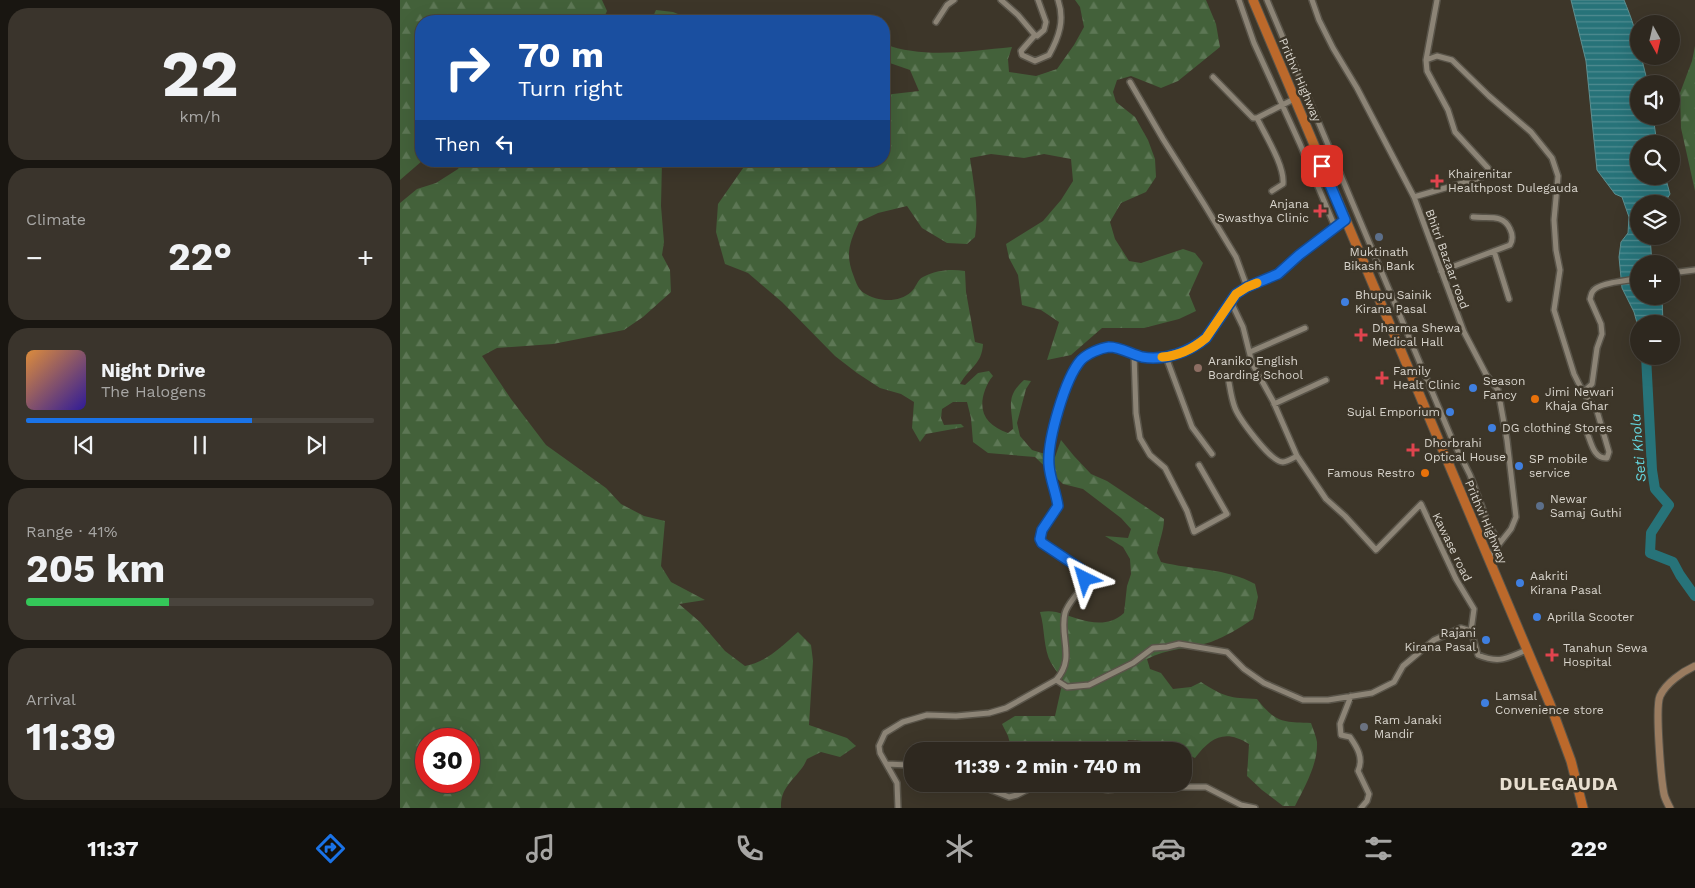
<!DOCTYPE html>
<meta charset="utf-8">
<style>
body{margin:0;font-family:"Work Sans",sans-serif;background:#3a342c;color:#f1f3f6;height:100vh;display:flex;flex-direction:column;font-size:19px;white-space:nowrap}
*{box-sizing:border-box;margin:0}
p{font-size:16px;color:#a7a6a4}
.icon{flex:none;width:28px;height:28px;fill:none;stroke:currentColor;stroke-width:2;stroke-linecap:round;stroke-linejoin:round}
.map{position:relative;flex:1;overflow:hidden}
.drawer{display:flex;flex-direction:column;gap:8px;padding:8px;background:#191611;width:400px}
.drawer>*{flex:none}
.hud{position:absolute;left:15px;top:15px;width:475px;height:152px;border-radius:20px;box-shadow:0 5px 20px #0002,0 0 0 1px #49443d;background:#1a4fa0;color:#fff;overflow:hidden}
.needle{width:32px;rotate:172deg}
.buttons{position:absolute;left:1230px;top:15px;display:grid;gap:10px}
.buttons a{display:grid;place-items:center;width:50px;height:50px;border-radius:50%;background:#2e281f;box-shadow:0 5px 20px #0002,0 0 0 1px #49443d;font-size:25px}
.speed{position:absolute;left:15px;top:728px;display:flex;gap:10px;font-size:25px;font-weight:700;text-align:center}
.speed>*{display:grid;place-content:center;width:65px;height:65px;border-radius:50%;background:#2e281f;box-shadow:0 5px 20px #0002,0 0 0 1px #49443d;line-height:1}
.speed .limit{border:8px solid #d22;background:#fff;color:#111}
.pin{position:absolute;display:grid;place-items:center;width:42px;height:42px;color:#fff;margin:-21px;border-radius:10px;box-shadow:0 2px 8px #0006}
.me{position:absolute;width:55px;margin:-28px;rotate:320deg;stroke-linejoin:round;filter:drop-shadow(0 0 4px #0008)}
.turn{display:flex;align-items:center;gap:18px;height:105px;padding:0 20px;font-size:22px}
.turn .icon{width:65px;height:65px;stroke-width:2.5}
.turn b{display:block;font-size:35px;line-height:42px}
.then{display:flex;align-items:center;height:48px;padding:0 20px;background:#0003;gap:10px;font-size:19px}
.big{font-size:38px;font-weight:700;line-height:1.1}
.drawer .tile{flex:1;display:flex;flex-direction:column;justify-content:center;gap:8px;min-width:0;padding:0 18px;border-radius:20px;background:#3a342c}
.drawer .dial{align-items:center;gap:0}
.dial b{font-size:65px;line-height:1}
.song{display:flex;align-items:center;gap:15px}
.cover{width:60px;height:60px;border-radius:8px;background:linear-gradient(135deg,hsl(30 70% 55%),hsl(250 70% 35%))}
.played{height:5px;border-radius:2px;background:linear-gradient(90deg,#1a73e8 65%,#49443d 65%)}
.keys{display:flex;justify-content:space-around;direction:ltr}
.heat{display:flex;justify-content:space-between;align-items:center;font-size:28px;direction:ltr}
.charge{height:8px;border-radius:4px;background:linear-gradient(90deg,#34c759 41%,#49443d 0)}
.trip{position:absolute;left:504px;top:742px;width:288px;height:50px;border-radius:20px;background:#2e281f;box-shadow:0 5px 20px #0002,0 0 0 1px #49443d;font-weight:700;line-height:50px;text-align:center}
.tab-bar{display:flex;height:80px;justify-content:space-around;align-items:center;background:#12100c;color:#a7a6a4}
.tab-bar .icon{width:35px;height:35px}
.tab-bar .on{color:#1a73e8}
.tab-bar b{font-size:22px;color:#f1f3f6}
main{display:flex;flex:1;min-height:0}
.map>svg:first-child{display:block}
.forest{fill:url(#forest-firs);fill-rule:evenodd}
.water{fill:url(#water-rules);stroke:#5c9092}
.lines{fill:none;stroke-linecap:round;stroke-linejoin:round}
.river{stroke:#277379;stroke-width:10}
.street-casing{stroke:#595449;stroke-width:8}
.secondary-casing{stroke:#595449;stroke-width:9}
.highway-casing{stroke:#595449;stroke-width:11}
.street{stroke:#8c8476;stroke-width:5}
.secondary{stroke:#9a7c60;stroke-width:7}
.highway{stroke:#bc692b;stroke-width:9}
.route-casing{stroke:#114b97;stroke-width:12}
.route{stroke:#1a73e8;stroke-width:9}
.slow{stroke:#f59e0b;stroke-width:9}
.health-dot{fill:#e0444e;stroke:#3d3629;stroke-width:2}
.service-dot{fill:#5c6f8a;stroke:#3d3629;stroke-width:2}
.shop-dot{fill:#3f7fe0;stroke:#3d3629;stroke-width:2}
.education-dot{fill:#8d6e63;stroke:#3d3629;stroke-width:2}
.food-dot{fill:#e8710a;stroke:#3d3629;stroke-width:2}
.worship-dot{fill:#6b7280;stroke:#3d3629;stroke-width:2}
.labels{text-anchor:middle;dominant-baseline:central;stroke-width:5;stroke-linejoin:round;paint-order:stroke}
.street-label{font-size:12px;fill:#d8d4cc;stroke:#3d3629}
.poi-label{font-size:12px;fill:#d8d4cc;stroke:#3d3629;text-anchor:start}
.water-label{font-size:14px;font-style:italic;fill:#65d6df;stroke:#3d3629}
.district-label{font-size:18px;font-weight:bold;letter-spacing:1px;fill:#e8dfd0;stroke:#3d3629}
</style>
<main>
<section class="drawer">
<div class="tile dial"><b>22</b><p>km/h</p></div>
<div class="tile"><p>Climate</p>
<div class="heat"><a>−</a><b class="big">22°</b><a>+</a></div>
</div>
<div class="tile">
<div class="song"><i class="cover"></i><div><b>Night Drive</b><p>The Halogens</p></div></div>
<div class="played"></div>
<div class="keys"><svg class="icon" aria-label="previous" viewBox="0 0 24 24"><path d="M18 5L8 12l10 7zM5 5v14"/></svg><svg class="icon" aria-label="pause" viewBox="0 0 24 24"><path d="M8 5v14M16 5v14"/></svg><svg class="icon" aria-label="next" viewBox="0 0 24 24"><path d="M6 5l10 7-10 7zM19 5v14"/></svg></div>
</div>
<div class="tile"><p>Range · 41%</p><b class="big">205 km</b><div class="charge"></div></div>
<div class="tile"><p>Arrival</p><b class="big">11:39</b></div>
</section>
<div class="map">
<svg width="1295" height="808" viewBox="0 0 1295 808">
<defs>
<pattern id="forest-firs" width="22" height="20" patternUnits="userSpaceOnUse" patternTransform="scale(1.25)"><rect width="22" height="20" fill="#43613a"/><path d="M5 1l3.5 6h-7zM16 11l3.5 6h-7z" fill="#5d7755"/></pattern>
<pattern id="water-rules" width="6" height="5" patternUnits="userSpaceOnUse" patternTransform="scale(1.25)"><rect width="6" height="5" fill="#277379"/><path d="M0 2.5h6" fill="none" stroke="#508c91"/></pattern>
</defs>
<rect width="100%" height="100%" fill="#3d3629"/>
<path class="forest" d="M0,0H202L207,11L202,21H21L22,161L0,180Z
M675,0H806L816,24L820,47L778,81L761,88L731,76L717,80L713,92L716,102L735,117L748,140L755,159L756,177L746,192L721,203L710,222L715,239L729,261L741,263L783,249L795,253L803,263L789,294L796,311L779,319L744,328H702L671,355L647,360L659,322L641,310L622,305L618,275L609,258L606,244L643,221L661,200L673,181L671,159L644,154L624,158L591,154L570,158C574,186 579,209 575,237L567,244L547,243L522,228L507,206L478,213L459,222C449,244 445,254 454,277C456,283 459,290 464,293C478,302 499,303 511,292C516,288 517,280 523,277C537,270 550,269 565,271L566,292L575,342L583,344C582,364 569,368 560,384L565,385L578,373L589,371L593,376C589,380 587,385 585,390C577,412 587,426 608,433L613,429C612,407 605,397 624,380L631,381L626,389L617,423L620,436L632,450L655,457L661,440L674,456L691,474L707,481L764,519C764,531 759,541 757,553L761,562C792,570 827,568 855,584L858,597L853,619C840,628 826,636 811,642C790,649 767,648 747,659L750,669L761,673L773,689L791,687L801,682C824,697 830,698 857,699C876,723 882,722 911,723C913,729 916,736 917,742C918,764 905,786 895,806H883L862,790L847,776L849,744C825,729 811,737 795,758C773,748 753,740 728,740L721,751H612L608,736L602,724L615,716H655L663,680C659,675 655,669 651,663C643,648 645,628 640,612C646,611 651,611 656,612C679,618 703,632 724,613L727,586L731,574L730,559L723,547L705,536L728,538L731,529L721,518L683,489L663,484L635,457L588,453L573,442L571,418L567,402H553L542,409L541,418L544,425L561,424L564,427L526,434L520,442L512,428L514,402L501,394L480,388L457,373L435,356L382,302L348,273L325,264L316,232L318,204L348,161H484V95L519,91L510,70L484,61V44C524,59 570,51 612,47L608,59L609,72L636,76L657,69L674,45L684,27L680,7Z
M256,10L273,12L295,21H251Z
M1295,46V191L1281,128L1280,93L1292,61Z
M63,161H262L261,206L264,242L262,255L270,270L271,292L243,317L224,330L153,344L97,348L82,356L111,399L146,445L206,488L221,504L244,516L265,521L261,566L271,582L305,600L279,604L300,622L325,651L345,666C367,662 382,646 398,632L411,645L413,661L409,725L447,738L456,746L440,757L421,752L407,759C399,778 380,784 381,808H0V203L17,189L36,183L58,169ZM26,739H69V781H26Z"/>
<path class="water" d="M1171,0H1224C1231,17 1239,38 1239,56H1241L1248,84H1239V116H1253L1257,144H1239V176H1265L1270,194L1264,204H1239V236H1250L1252,264H1239V296H1262L1263,324H1239V330L1234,312L1222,288L1219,257L1221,242L1228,233L1229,217L1222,197L1215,194L1197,170L1186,61Z"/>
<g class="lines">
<path class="river" d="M1246,356L1252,470L1255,489L1269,505L1251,533L1250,553L1273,562L1280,575L1295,596"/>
<g class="street-casing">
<path id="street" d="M601,0L618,15L634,34L637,36L644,30L646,22L638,0
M839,0L854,43L900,144L935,227
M867,0L1052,439L1070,475L1089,526L1100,543
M912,0L919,20L933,48L957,88L1014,197L1064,332L1087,376L1098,390L1107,440L1116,517L1111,529L1088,558
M1037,0L1026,60L1037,56L1052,60L1089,96L1131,132L1152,158L1158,176L1154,220L1156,250L1160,270L1154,310L1174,374L1183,392L1192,384L1197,348L1202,334L1201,324L1190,299C1191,296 1191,293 1193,291C1198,283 1229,280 1239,279
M536,22L547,5L554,0
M635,35L621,51L622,55L635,61L649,55C659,37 665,20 658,0
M813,77L853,118H857L894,99
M730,82L763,139L804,204L836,257L847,287
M857,118C865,135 885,166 883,184L872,191
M1014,197L1080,178L1088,173V168L1055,132L1048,110L1027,71L1026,60
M1094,251L1109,299
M1041,271L1110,245C1113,240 1113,235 1110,229C1103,213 1087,219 1073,217
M1271,273L1295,270
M831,302L843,327L852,363L873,401L897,456L926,499L945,516L976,550L1021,504L1056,579L1074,609L1071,631
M850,352L905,328
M734,354L736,413L740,438L750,455L765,468L787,511L794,532L827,514L799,465
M766,357L792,427L812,454
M828,377C830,387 831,398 835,408C839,418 871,463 883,462C887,462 893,458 897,456
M1183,392L1197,411L1209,452L1207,458C1193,459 1191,441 1186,430
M874,404L926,380
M656,680L667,687L689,685L733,663L753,648L767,647L779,644L827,652L844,669L864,683L903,700H928L972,693L994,682L1003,666L1034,640L1061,628L1071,631L1078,655C1100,664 1106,658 1127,650
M951,696L940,724L941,735L950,737C957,747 964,758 958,771L969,794L967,801L961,808
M487,764L508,765L512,768
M537,784L552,788L589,789L609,797L617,795L638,784
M692,784C705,792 713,791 726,784
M770,784L782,787H806L841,805L855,808
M498,808L497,783L480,753L479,746L485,733L503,722L527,715L556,716L589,713L606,708L656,680C676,658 659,637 665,613C669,597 696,583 678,567L642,543L640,539L642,530L658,506C656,492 650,479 649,465C647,441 665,378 681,360C688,354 700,348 709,347C720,347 731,354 742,357C765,361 789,353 806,338L836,294L847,287L878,274L899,255L945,221"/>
</g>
<g class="secondary-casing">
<path id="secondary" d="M1270,808C1268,804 1265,799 1264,794C1261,779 1255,707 1260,696C1266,683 1282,672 1295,666"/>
</g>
<g class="highway-casing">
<path id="highway" d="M853,0L1150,704L1171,761L1183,808"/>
</g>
<use href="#street" class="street"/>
<use href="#secondary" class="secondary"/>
<use href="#highway" class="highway"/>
</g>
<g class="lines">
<g class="route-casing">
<path id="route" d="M685,579L682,570L678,567L642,543L640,539L642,530L658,506C656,492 650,479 649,465C647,441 665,378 681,360C687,354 700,348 709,347C720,347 731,354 742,357C765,361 789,352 806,338L836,294L847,287L878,274L899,255L945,220L922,166"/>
</g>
<use href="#route" class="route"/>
<path class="slow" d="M762,357C778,356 794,348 806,338L836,294L847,287L857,283"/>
</g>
<g class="health-dot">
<path d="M1034.5 173.5h5v5h5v5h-5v5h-5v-5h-5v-5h5z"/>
<path d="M917.5 203.5h5v5h5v5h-5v5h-5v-5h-5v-5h5z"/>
<path d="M958.5 327.5h5v5h5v5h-5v5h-5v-5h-5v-5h5z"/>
<path d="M979.5 370.5h5v5h5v5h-5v5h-5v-5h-5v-5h5z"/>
<path d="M1010.5 442.5h5v5h5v5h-5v5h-5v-5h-5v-5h5z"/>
<path d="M1149.5 647.5h5v5h5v5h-5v5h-5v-5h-5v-5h5z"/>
</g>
<g class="service-dot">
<circle cx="979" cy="237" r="5"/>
<circle cx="1140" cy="506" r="5"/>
</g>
<g class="shop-dot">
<circle cx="945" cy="302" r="5"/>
<circle cx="1073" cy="388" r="5"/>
<circle cx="1050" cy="412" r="5"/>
<circle cx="1092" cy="428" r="5"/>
<circle cx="1119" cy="466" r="5"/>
<circle cx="1120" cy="583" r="5"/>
<circle cx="1137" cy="617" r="5"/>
<circle cx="1086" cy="640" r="5"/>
<circle cx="1085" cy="703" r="5"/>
</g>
<circle class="education-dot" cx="798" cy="368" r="5"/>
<g class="food-dot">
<circle cx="1135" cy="399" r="5"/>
<circle cx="1025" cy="473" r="5"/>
</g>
<circle class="worship-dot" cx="964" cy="727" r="5"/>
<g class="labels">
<g class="street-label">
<text transform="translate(900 80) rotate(67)">Prithvi Highway</text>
<text transform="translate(1047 259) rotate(70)">Bhitri Bazaar road</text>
<text transform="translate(1086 522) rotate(67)">Prithvi Highway</text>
<text transform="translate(1052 547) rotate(64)">Kawase road</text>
</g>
<g class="poi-label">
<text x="1048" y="174">Khairenitar<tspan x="1048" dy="14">Healthpost Dulegauda</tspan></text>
<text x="909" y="204" text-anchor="end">Anjana<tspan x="909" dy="14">Swasthya Clinic</tspan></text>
<text x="979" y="252" text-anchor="middle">Muktinath<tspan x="979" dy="14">Bikash Bank</tspan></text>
<text x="955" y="295">Bhupu Sainik<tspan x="955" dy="14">Kirana Pasal</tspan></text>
<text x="972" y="328">Dharma Shewa<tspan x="972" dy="14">Medical Hall</tspan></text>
<text x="808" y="361">Araniko English<tspan x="808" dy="14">Boarding School</tspan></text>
<text x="993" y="371">Family<tspan x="993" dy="14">Healt Clinic</tspan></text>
<text x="1083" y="381">Season<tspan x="1083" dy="14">Fancy</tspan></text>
<text x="1145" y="392">Jimi Newari<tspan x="1145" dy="14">Khaja Ghar</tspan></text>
<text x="1040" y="412" text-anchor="end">Sujal Emporium</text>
<text x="1102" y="428">DG clothing Stores</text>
<text x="1024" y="443">Dhorbrahi<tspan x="1024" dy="14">Optical House</tspan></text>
<text x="1129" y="459">SP mobile<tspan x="1129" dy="14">service</tspan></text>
<text x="1015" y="473" text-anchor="end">Famous Restro</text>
<text x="1150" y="499">Newar<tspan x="1150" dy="14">Samaj Guthi</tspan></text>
<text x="1130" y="576">Aakriti<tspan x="1130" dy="14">Kirana Pasal</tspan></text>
<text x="1147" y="617">Aprilla Scooter</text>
<text x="1076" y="633" text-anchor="end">Rajani<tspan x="1076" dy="14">Kirana Pasal</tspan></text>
<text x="1163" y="648">Tanahun Sewa<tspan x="1163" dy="14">Hospital</tspan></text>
<text x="1095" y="696">Lamsal<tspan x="1095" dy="14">Convenience store</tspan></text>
<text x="974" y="720">Ram Janaki<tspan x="974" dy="14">Mandir</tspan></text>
</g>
<g class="water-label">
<text transform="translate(1238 448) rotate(-95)">Seti Khola</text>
</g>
<g class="district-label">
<text x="1159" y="783">DULEGAUDA</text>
</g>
</g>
</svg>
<div class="buttons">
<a><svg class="needle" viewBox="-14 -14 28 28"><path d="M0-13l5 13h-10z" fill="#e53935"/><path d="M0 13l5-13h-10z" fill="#a7a6a4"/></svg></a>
<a><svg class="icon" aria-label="sound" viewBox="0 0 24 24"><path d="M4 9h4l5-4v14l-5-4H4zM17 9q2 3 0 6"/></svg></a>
<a><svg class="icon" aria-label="search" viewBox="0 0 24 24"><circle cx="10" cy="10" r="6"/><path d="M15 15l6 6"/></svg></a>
<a><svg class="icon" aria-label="layers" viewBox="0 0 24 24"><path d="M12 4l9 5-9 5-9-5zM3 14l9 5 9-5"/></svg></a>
<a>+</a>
<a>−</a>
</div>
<div class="speed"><div class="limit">30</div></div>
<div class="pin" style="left:922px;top:166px;background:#d93025"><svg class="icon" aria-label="arrive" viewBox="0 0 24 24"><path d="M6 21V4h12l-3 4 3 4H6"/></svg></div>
<svg class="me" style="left:685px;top:579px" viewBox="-20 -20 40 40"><path d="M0-17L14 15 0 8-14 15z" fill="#1a73e8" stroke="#fff" stroke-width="4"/></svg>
<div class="trip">11:39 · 2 min · 740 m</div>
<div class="hud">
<div class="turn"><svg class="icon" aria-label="right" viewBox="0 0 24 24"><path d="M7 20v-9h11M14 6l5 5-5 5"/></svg><div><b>70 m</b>Turn right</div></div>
<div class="then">Then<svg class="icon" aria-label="left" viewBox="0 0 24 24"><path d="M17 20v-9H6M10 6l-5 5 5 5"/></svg></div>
</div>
</div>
</main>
<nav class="tab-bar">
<b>11:37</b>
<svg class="icon on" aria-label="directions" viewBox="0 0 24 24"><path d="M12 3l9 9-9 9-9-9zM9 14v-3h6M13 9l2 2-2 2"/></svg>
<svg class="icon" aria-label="music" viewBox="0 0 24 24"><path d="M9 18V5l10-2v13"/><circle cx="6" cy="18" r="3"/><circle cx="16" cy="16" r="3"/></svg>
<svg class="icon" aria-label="phone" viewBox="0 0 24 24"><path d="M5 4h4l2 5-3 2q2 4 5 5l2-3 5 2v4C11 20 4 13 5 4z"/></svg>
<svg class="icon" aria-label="climate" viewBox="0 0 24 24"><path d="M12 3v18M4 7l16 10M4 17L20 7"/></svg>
<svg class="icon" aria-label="car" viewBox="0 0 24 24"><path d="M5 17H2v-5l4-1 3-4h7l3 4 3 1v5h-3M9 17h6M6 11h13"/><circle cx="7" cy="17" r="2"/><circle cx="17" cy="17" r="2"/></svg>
<svg class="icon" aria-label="filters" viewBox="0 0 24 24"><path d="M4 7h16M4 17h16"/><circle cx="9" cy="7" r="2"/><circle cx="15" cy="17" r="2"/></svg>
<b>22°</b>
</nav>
